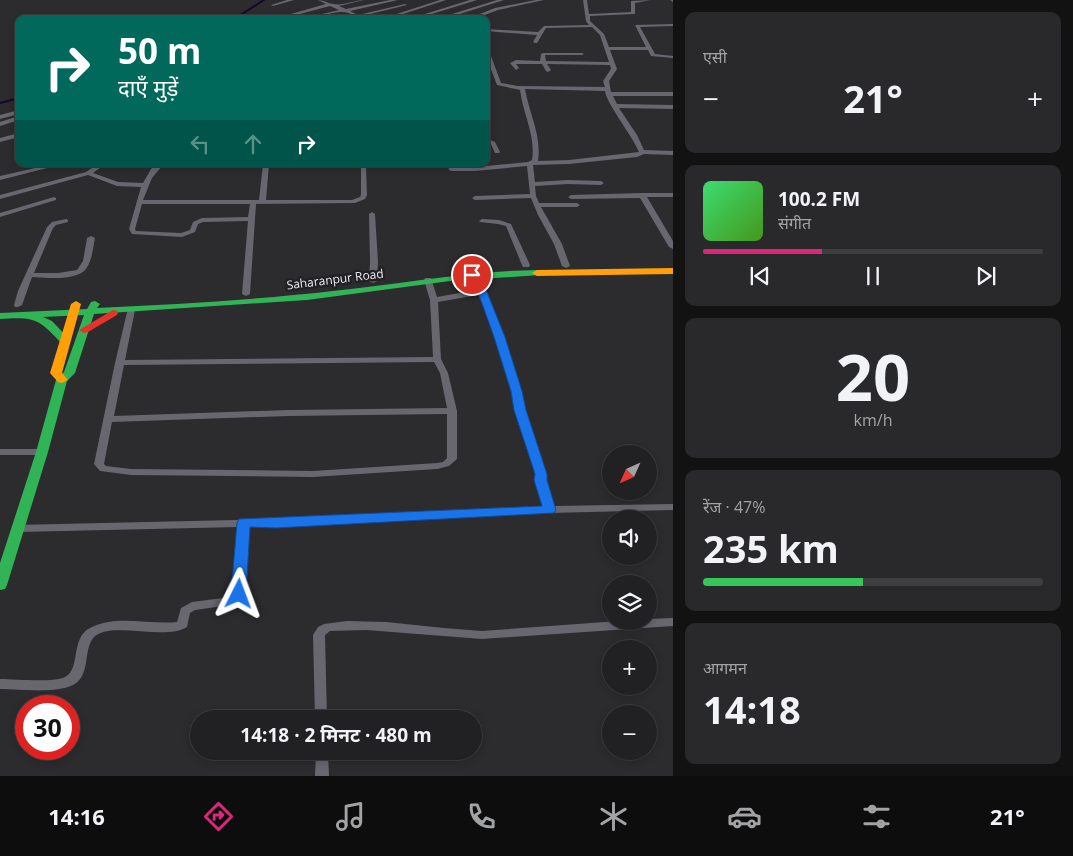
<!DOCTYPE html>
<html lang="hi">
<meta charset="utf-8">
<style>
body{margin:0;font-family:"Open Sans","Noto Sans Devanagari",sans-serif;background:#29282a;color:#f1f3f6;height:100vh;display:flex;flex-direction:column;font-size:19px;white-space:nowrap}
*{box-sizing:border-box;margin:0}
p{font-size:16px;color:#a2a3a5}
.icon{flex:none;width:28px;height:28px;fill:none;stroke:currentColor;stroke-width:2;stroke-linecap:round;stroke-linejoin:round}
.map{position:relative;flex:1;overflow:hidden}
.drawer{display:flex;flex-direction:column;gap:12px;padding:12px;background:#121213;width:400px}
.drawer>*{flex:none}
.banner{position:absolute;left:15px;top:15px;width:475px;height:152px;border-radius:10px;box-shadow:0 2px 8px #0003,0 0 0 1px #3e3e40;background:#00695c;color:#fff;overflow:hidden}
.needle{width:32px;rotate:225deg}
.tools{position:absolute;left:602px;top:445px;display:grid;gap:10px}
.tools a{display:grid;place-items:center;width:55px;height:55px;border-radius:50%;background:#212022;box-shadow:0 2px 8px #0003,0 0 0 1px #3e3e40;font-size:25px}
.speed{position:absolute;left:15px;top:695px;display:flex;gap:10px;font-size:25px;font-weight:700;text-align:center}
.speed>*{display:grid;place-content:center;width:65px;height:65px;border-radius:50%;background:#212022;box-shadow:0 2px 8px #0003,0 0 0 1px #3e3e40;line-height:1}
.speed .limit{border:8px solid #d22;background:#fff;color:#111}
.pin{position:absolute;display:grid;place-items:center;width:42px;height:42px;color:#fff;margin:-21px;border:2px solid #fff;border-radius:50%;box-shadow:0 1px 5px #0007}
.me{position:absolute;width:55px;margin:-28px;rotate:3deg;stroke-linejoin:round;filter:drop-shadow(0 0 4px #0008)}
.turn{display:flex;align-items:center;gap:18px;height:105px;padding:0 20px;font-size:22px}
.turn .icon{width:65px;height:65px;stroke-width:2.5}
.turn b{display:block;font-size:35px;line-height:42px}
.lanes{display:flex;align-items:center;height:48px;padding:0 20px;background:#0003;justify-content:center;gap:25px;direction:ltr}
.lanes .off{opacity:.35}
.big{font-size:38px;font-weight:700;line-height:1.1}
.drawer .card{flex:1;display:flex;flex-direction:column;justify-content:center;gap:8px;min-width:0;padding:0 18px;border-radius:10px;background:#29282a}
.drawer .dial{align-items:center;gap:0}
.dial b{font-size:65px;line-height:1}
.song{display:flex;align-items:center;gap:15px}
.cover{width:60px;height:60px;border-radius:8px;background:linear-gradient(135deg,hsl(140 70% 55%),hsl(100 70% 35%))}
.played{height:5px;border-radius:2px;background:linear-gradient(90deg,#db2777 35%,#3e3e40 35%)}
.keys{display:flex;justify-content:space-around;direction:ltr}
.heat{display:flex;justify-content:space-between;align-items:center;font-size:28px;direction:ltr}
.charge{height:8px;border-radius:4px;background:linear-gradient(90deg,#34c759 47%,#3e3e40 0)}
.trip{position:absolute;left:190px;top:710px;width:292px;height:50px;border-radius:25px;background:#212022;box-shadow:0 2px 8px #0003,0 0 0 1px #3e3e40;font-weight:700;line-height:50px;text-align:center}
.tab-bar{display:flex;height:80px;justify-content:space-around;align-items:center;background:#0d0d0e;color:#a2a3a5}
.tab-bar .icon{width:35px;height:35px}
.tab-bar .on{color:#db2777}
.tab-bar b{font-size:22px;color:#f1f3f6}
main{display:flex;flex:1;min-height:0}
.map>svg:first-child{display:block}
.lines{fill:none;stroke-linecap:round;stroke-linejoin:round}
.stream{stroke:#160532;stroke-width:2}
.street{fill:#68666f;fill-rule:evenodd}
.fast{fill:#30b455;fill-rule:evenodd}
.slow{fill:#ff9f0a;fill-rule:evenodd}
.jam{fill:#e5322d;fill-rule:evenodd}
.route{fill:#1a73e8;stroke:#114b97}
.labels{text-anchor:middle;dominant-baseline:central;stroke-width:5;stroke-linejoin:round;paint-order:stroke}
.street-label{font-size:12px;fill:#ebebee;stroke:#222125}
</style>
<main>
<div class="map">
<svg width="673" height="776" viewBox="0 0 673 776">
<rect width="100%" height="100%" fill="#2c2b2e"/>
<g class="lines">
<path class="stream" d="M234,19L264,0
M0,103L19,98"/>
<path class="street" d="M287,0H294L273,6L271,5Z
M318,0C324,0 329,4 334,4C342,6 355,0 364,0L339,6L346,9L390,0H398L350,11L358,15L405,4L407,5L362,16L367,19C358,19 349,11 341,12C327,13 315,19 301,19L339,10L330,6L281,19H273L326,4Z
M440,0H446L388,19H381Z
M470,0H477L419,18L415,17Z
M497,0H504L444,19H436Z
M536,0H544L498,10L474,19H467L495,8Z
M583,0H587L589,14L631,12V1L651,0L635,3V14L590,16V21L604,34L609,47H646L635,25L673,24V26L640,27L655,54L673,56V58L651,56L648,50H610L617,69L609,81L611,92H673V96H613L617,104L673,105V109L619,108L637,135L644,150L673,151V155L644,154L637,157L569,164L533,165L535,182L568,180L601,181L604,183L601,185L568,184L535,186L536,196L539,203H577L580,205L577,207H541L562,244L570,266L566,268L562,266L554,244L538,215L531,198L475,200L472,198L475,196L530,194L527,166L475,171H451L448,169L451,167H475L528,162L532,160C536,136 523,114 520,90L497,85L486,56V47L488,48L501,83L518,86L605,87L603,81L611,69L610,65L547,64L551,70L548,72L546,71L542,64H516L519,68L516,70L510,63L516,60L540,61L541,54L543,53H582L584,54L582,55H545L546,61L609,62L600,35L592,27L546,28L537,43H535L533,42L537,35L486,31V29L538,32L544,26L589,25L586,21ZM525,89L605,91C606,103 632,135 639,152L569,160L538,161C542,136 529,113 525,89Z
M670,0H673V2Z
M19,110V114L0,119V115Z
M19,116V120L0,126V122Z
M19,133V137L0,142V138Z
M486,138L495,142L500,152L499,153H495L491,144L486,142Z
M53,164H63L0,180V176Z
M98,164H105L93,173L118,182L143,183L151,169L157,164H241L244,166L241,168L162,166L152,178L143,200H259L263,164H269L266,200H352L360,197L361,195V166L365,164H390L387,166L366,168L367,195L365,199L355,203L256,204L250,294L246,296L242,294L248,221L203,222L198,224L195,232L182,237L132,234L129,229L141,187L117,186L88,175L0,199V195L86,172ZM142,204H250L248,217L202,218L193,222L190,230L181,233L136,231L135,229Z
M642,193H673V197H647L673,241V249L669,247L640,198L571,199L568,197L571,195Z
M54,197L56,198V200L0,217V213Z
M372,212L375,214L378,262L377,281L373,283L369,281L370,262L369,214Z
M66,219L68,220V222L56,225L53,228L34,273H58L77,270L83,261L87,238L91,236L95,238C93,248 92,261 86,269C77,281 45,278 32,277L22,305L18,307H15L14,305L18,291L47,227L52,222Z
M482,219L499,220L511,224L530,265L529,267H523L522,265L506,226L498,224L480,222L479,221Z
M469,273H475L483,290L487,292L485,294L495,313L546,474V480L553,506L673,504V510L549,513L249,527L245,594L238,604L195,610L190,613L187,627C168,639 127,626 103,632C78,639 95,674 73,685C54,694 21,689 0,689V679C15,679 53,683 65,677C81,669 70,638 90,628C116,614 149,625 177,622L181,608L192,602L231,597L234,593L239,527L19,532L15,531L14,528L15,525L276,519L543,507L536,480V474L487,313L478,295L438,302L441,359L448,373L457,411V459L449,466L437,469L313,477L131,475L100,471L94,464L115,363L128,308H134L135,310L125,360L433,357L430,300L424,280L425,278H431L437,297L476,290L468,275ZM434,362L440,373L447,408L288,410L114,416L124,365ZM447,414V458L443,462L437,463L313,471L131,469L106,466L104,464L112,422L288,416Z
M0,449H42L47,452L42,455H0Z
M673,618V626L482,639L366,630L330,631L325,635L327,719H315L313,635L318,627L324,624L347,621L386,622L444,628L482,631L619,621H649V619Z
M316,751H328L329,776H315Z"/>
<path class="fast" d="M537,270L542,273L540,275L450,281L307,300L94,314L75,373L67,381L48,452L7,585L5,589L0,590V563L36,452L56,380L64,372L84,315L43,317L52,321L69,339L70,341L69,343H61C38,318 34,317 0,319V313L87,309L91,302L95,301L100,304L97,308C176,304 254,300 333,291C401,284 468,271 537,270Z"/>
<path class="slow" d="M673,268V274L537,276L532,273L537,270Z
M76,301L81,304L62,373L68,380L62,383L58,382L50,373L71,304Z"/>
<path class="jam" d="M113,310L117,311L118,313L117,315L88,332L84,333L79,330Z"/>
</g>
<path class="route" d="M472,272L476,273L487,292L505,337L522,391L526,410L547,474V480L556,510L554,513L276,528L250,527L246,594L244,598L239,599L234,598L231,594L237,523L239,519L542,506L534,480L535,474L514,410L511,391L494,337L478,292L468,275Z"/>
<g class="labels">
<g class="street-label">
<text transform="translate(335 279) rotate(-7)">Saharanpur Road</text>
</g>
</g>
</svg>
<div class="tools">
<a><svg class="needle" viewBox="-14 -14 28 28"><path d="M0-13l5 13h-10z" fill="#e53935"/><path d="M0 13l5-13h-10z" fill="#a2a3a5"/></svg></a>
<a><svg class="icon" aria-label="sound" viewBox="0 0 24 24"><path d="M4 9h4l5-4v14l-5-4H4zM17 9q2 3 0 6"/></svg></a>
<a><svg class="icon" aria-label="layers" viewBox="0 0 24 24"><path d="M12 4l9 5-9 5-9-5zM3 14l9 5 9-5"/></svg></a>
<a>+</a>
<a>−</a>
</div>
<div class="speed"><div class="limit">30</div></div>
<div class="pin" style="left:472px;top:275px;background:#d93025"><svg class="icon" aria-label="arrive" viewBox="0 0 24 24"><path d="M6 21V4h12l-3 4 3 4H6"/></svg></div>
<svg class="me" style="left:239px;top:594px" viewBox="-20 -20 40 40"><path d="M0-17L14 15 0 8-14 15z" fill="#1a73e8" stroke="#fff" stroke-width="4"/></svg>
<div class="trip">14:18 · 2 मिनट · 480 m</div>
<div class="banner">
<div class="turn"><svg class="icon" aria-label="right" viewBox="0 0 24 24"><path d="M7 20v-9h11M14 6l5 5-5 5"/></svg><div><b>50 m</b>दाएँ मुड़ें</div></div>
<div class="lanes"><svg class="icon off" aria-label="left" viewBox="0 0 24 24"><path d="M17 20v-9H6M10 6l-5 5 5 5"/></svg><svg class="icon off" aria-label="ahead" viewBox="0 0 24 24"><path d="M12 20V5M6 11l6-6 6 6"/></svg><svg class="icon" aria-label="right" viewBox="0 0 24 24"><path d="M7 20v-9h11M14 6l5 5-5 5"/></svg></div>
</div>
</div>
<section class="drawer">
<div class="card"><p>एसी</p>
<div class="heat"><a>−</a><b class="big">21°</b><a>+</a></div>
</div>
<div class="card">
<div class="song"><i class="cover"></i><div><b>100.2 FM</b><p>संगीत</p></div></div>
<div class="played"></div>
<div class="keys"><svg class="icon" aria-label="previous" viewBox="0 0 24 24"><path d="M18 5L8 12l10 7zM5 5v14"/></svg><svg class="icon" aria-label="pause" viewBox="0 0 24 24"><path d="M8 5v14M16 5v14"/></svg><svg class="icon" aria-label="next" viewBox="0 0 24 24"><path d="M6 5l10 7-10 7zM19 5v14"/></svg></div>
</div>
<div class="card dial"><b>20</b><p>km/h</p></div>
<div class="card"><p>रेंज · 47%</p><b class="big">235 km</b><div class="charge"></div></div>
<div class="card"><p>आगमन</p><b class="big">14:18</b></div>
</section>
</main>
<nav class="tab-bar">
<b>14:16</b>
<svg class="icon on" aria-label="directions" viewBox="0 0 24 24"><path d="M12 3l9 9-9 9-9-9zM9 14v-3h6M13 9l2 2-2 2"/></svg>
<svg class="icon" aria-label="music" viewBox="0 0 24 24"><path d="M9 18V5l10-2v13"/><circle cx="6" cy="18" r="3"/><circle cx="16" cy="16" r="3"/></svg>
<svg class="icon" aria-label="phone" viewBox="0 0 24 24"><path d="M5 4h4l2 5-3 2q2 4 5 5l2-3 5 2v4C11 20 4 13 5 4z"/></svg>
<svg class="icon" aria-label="climate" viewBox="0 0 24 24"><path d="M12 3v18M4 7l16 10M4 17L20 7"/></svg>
<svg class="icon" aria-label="car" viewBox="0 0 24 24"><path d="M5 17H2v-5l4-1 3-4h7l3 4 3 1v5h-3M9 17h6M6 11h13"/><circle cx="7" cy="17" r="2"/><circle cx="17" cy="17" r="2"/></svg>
<svg class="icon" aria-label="filters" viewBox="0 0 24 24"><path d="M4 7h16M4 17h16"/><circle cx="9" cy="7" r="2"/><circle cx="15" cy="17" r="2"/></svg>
<b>21°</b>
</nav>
